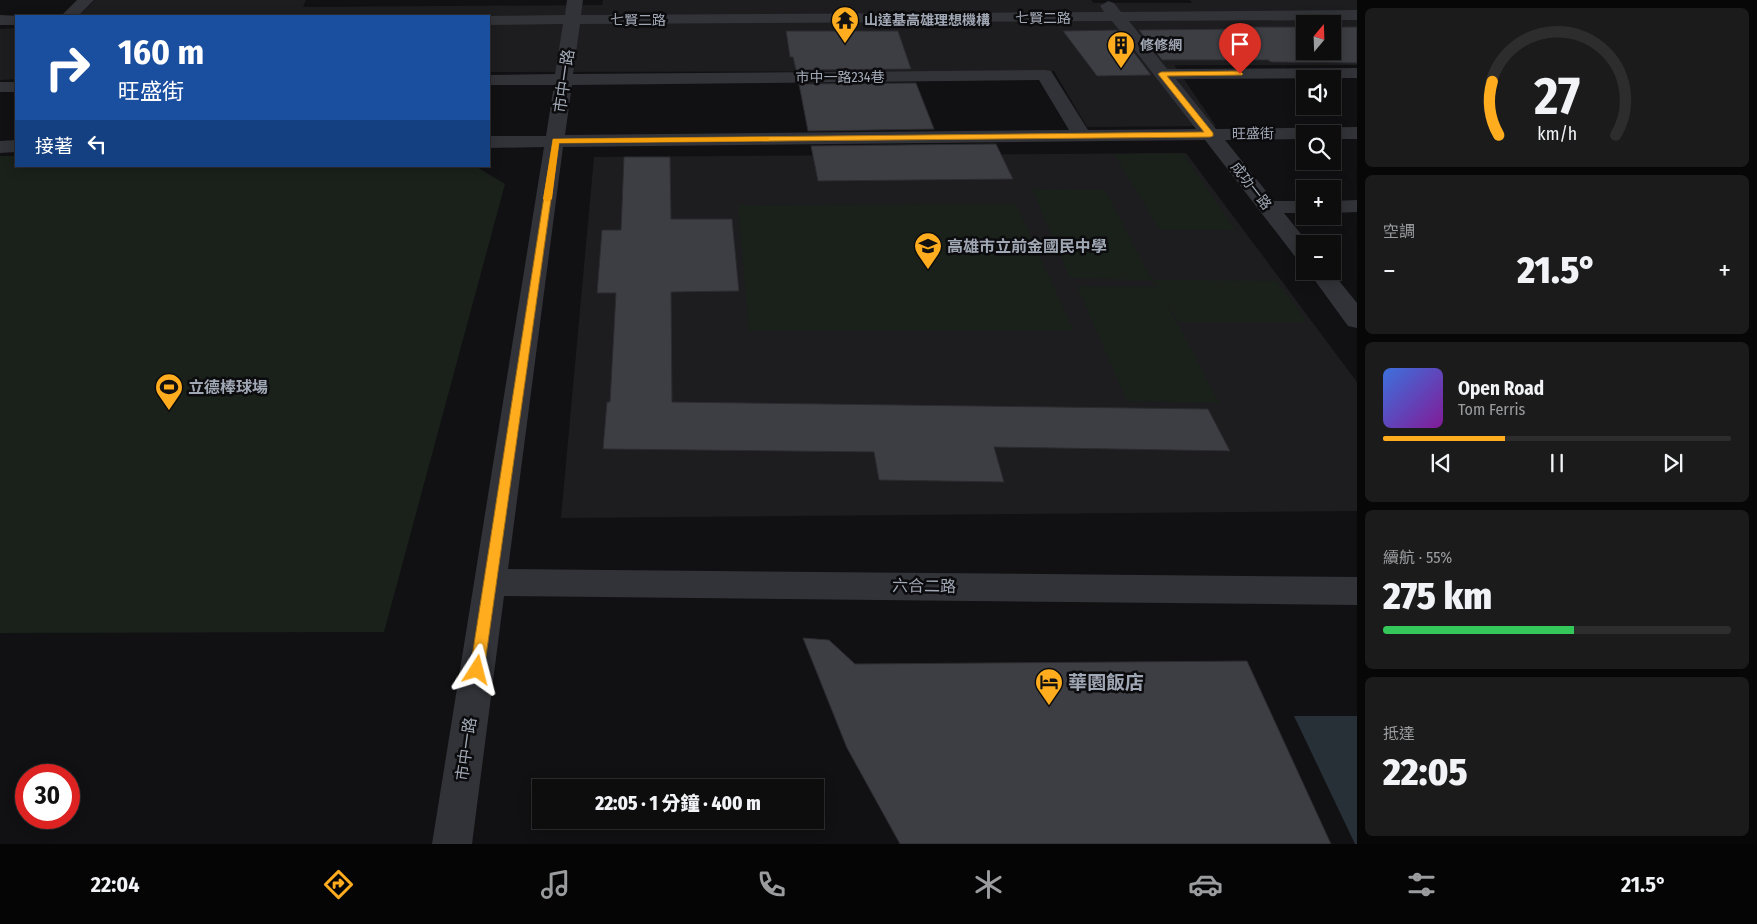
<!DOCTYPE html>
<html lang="zh-TW">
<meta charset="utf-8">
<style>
body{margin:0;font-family:"Fira Sans Condensed","Noto Sans TC",sans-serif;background:#1b1b1c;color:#f1f3f6;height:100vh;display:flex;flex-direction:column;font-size:19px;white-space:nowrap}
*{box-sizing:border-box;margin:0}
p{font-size:16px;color:#9a9c9e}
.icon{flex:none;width:28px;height:28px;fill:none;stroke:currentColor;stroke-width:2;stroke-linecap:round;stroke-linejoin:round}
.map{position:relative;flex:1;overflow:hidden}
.side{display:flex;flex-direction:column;gap:8px;padding:8px;background:#070708;width:400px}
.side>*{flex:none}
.top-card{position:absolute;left:15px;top:15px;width:475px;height:152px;border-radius:0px;box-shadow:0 2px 12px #0003,0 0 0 1px #2d2d2e;background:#1a4fa0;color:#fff;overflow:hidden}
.needle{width:32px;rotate:19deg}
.tools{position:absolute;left:1296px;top:15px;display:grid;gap:10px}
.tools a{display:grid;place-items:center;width:45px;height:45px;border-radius:0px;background:#0d0d0e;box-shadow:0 2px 12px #0003,0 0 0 1px #2d2d2e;font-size:25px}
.speed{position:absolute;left:15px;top:764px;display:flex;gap:10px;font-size:25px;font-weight:700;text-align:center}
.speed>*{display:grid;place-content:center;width:65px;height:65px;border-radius:50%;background:#0d0d0e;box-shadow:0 2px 12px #0003,0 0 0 1px #2d2d2e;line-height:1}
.speed .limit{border:8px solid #d22;background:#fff;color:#111}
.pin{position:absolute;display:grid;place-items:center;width:42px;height:42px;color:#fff;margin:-51px -21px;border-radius:50% 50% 50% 0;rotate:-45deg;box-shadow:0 0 5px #0007}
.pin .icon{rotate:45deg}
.me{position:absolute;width:55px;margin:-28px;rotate:9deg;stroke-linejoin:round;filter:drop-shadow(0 0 4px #0008)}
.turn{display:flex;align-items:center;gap:18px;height:105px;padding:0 20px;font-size:22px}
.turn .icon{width:65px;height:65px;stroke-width:2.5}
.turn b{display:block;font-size:35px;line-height:42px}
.then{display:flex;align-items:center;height:48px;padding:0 20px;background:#0003;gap:10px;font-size:19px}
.big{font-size:38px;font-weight:800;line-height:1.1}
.side .widget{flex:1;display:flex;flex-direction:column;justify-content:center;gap:8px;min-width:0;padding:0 18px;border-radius:8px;background:#1b1b1c}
.side .dial{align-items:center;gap:0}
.dial svg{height:130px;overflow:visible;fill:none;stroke:#2d2d2e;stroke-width:7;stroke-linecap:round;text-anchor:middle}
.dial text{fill:#f1f3f6;stroke:none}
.song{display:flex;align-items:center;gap:15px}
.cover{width:60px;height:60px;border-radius:8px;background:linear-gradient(135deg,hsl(220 70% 55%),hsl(290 70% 35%))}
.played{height:5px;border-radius:2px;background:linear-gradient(90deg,#ffad1e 35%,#2d2d2e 35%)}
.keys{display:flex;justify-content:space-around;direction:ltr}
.heat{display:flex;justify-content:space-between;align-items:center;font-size:28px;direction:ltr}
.charge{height:8px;border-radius:4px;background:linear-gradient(90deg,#34c759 55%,#2d2d2e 0)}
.trip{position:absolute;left:532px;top:779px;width:292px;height:50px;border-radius:0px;background:#0d0d0e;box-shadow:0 2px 12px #0003,0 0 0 1px #2d2d2e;font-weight:800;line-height:50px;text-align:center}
.dock{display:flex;height:80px;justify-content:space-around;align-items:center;background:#050506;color:#9a9c9e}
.dock .icon{width:35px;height:35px}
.dock .on{color:#ffad1e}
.dock b{font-size:22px;color:#f1f3f6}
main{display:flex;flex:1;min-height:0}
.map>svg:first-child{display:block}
.built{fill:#1d1d20;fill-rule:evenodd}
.green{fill:#19211a}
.water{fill:#273037}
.building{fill:#3d3e43;stroke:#2b2b2f}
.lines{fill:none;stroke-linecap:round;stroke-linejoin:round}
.minor{fill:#323338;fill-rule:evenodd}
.route{fill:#ffad1e;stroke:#a67014}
.slow{fill:#f59e0b}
.labels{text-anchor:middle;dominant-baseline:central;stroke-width:5;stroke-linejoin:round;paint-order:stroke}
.far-street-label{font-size:14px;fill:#a1a8b5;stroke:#0c0c0e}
.far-poi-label{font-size:14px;font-weight:bold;fill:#a1a8b5;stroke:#0c0c0e;text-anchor:start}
.street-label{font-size:16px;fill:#a1a8b5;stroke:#0c0c0e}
.poi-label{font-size:16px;font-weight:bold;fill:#a1a8b5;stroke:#0c0c0e;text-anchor:start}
.near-poi-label{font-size:19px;font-weight:bold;fill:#a1a8b5;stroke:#0c0c0e;text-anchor:start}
</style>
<main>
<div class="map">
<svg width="1357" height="844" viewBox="0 0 1357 844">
<rect width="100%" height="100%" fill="#111113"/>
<path class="built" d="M95,0H306L303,7L602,5L603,0H1091L1094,3H1192L1190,0H1357V65H1174L1216,126L1087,127L1054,71L489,72V16H78ZM1305,24H1332V51H1305Z
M16,28V79L0,80V29Z
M1186,153L1357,382V511L561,518L594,157Z"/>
<path class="green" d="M1182,153L1236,230H1160L1114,154Z
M0,156H16V166H475L505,184L384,632L0,633Z
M1032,189L1105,190L1152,280L1277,281L1307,322H1179L1164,298L1219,403L1127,401L1077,286L1158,287L1152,280L1070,278Z
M1016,204L1074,331H749L738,205Z"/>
<path class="water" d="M1294,716H1357V844H1355Z"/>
<path class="building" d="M1237,27H1305V51H1332V27H1357V63L1271,62L1268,60H1162L1139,30L1239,29Z
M1117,30L1151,75L1097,76L1063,31Z
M786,31H898L911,69L796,70L793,57H790Z
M916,83L934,129L808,131L799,84Z
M996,144L1013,179L818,181L811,146Z
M624,157H670L671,219H732L739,291L671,292L672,402L1208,409L1230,451L994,447L1004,482L879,480L874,452L603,449L607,402H610L616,293H597L602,230H621Z
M803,638L829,640L855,664L1247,661L1331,844H900L847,748Z"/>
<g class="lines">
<path class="minor" d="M77,0H94L78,16H61Z
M567,0H583L581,15L1104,12L1100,6L1108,1L1114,3L1121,12L1357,10V20L1129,21L1167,69L1357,68V78L1176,79L1216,129L1357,127V139H1332V134H1305V139L1225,140L1274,201H1305V213H1284L1309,244H1305V261L1297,259L1205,140L563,147L508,569L1357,577V605L504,596L472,844H432L544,147L489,148V136H546L554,85H489V75L555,74L563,24L489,25V16H485L565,15ZM1112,21L1196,129L1088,130L1051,71L1045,70L573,74L580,24ZM1039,80L1069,130L565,135L572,85Z
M0,15L20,16H16V25H0Z
M0,82H16V92H0Z
M16,140V152L0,153V141Z
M1357,200V212L1332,213V201Z
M1308,271H1331L1357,303V328L1348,326Z"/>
</g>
<path class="route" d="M1240,71L1243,74L1242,75L1167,76L1213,133V136L1210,137L559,143L484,670L482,675L477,677L472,675L470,670L553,139L1204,132L1158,74L1161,72Z"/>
<path class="slow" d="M766,137H769V141L559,143L552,199L547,202L543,199L553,139Z"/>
<defs>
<g id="temple-pin" transform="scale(1.4375)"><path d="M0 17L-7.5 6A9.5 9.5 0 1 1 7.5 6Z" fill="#ffad1e" stroke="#0c0c0e"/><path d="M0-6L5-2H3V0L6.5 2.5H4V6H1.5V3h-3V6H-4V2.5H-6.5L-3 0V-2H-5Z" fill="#111"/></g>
<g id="building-pin" transform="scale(1.4375)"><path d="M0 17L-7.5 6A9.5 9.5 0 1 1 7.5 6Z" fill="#ffad1e" stroke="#0c0c0e"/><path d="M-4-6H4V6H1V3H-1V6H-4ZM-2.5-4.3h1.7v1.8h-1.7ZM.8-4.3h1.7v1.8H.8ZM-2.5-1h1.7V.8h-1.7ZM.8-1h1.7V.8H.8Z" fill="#111"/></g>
<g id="school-pin" transform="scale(1.4375)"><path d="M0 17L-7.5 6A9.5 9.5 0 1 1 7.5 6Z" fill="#ffad1e" stroke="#0c0c0e"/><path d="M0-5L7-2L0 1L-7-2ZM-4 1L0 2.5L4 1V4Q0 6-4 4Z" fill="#111"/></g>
<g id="stadium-pin" transform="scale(1.4375)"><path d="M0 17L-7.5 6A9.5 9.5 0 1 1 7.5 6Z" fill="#ffad1e" stroke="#0c0c0e"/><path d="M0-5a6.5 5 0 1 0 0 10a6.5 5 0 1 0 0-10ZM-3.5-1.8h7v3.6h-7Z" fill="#111"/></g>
<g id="hotel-pin" transform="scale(1.4375)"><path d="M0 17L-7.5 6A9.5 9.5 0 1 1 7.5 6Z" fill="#ffad1e" stroke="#0c0c0e"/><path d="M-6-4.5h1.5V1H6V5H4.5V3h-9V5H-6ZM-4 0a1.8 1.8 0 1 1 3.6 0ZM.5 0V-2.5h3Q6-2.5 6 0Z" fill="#111"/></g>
</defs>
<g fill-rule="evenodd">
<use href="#temple-pin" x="845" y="20"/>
<use href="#building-pin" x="1121" y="45"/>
<use href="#school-pin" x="928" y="246"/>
<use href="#stadium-pin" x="169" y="387"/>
<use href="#hotel-pin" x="1049" y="682"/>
</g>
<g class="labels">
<g class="far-street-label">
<text x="1043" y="18">七賢二路</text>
<text x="638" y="20">七賢二路</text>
<text x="840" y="77">市中一路234巷</text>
<text transform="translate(1253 134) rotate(-1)">旺盛街</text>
<text transform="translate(1251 186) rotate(52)">成功一路</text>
</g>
<g class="far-poi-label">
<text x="864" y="20">山達基高雄理想機構</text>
<text x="1140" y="45">修修網</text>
</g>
<g class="street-label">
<text transform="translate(564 81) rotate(-82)">市中一路</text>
<text transform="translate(924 586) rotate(1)">六合二路</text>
<text transform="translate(466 749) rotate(-82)">市中一路</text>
</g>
<g class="poi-label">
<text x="947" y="246">高雄市立前金國民中學</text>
<text x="188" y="387">立德棒球場</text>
</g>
<g class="near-poi-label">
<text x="1068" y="682">華園飯店</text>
</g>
</g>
</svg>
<div class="tools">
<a><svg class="needle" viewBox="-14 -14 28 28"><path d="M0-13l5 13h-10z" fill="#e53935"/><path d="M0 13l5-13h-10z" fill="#9a9c9e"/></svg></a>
<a><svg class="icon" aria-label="sound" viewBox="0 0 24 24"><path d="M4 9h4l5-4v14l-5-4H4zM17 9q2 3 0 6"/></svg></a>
<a><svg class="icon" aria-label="search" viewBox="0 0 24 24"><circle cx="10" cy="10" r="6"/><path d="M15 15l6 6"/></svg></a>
<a>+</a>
<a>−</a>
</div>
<div class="speed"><div class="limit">30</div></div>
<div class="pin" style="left:1240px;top:74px;background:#d93025"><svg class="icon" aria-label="arrive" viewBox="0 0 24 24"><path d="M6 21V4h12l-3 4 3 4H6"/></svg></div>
<svg class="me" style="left:477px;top:670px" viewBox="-20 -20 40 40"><path d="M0-17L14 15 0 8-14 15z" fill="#ffad1e" stroke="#fff" stroke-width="4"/></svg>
<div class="trip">22:05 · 1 分鐘 · 400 m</div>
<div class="top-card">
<div class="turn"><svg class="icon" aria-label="right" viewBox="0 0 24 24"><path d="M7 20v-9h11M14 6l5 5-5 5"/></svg><div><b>160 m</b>旺盛街</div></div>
<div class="then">接著<svg class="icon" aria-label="left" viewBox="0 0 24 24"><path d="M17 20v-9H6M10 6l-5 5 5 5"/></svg></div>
</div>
</div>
<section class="side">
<div class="widget dial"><svg viewBox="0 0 100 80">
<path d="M14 69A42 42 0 1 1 86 69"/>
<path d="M14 69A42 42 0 0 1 10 36" stroke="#ffad1e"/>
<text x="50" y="56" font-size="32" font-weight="700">27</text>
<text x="50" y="72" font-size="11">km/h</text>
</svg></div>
<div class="widget"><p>空調</p>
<div class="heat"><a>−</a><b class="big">21.5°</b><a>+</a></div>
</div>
<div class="widget">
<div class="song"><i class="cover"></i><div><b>Open Road</b><p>Tom Ferris</p></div></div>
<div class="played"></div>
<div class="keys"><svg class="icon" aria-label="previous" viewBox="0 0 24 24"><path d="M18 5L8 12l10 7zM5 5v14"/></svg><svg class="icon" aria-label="pause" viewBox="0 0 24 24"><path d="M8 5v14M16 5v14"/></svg><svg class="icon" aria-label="next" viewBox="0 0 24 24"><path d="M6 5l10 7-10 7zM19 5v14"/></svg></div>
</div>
<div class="widget"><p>續航 · 55%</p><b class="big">275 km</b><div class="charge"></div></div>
<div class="widget"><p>抵達</p><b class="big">22:05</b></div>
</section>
</main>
<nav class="dock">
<b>22:04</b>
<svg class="icon on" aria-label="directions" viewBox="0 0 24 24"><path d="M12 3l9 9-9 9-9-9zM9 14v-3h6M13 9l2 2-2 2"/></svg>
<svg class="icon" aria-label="music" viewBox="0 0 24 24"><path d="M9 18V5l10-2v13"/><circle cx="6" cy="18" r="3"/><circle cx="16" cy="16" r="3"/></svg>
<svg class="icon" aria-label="phone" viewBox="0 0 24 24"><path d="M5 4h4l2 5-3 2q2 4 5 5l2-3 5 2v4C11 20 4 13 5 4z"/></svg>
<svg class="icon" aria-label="climate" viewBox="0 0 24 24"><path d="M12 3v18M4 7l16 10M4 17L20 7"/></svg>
<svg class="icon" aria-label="car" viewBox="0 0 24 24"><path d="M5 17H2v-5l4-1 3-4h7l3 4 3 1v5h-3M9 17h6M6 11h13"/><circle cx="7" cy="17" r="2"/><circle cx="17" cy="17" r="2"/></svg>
<svg class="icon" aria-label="filters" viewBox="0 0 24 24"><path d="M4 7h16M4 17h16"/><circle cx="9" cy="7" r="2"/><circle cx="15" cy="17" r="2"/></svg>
<b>21.5°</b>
</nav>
